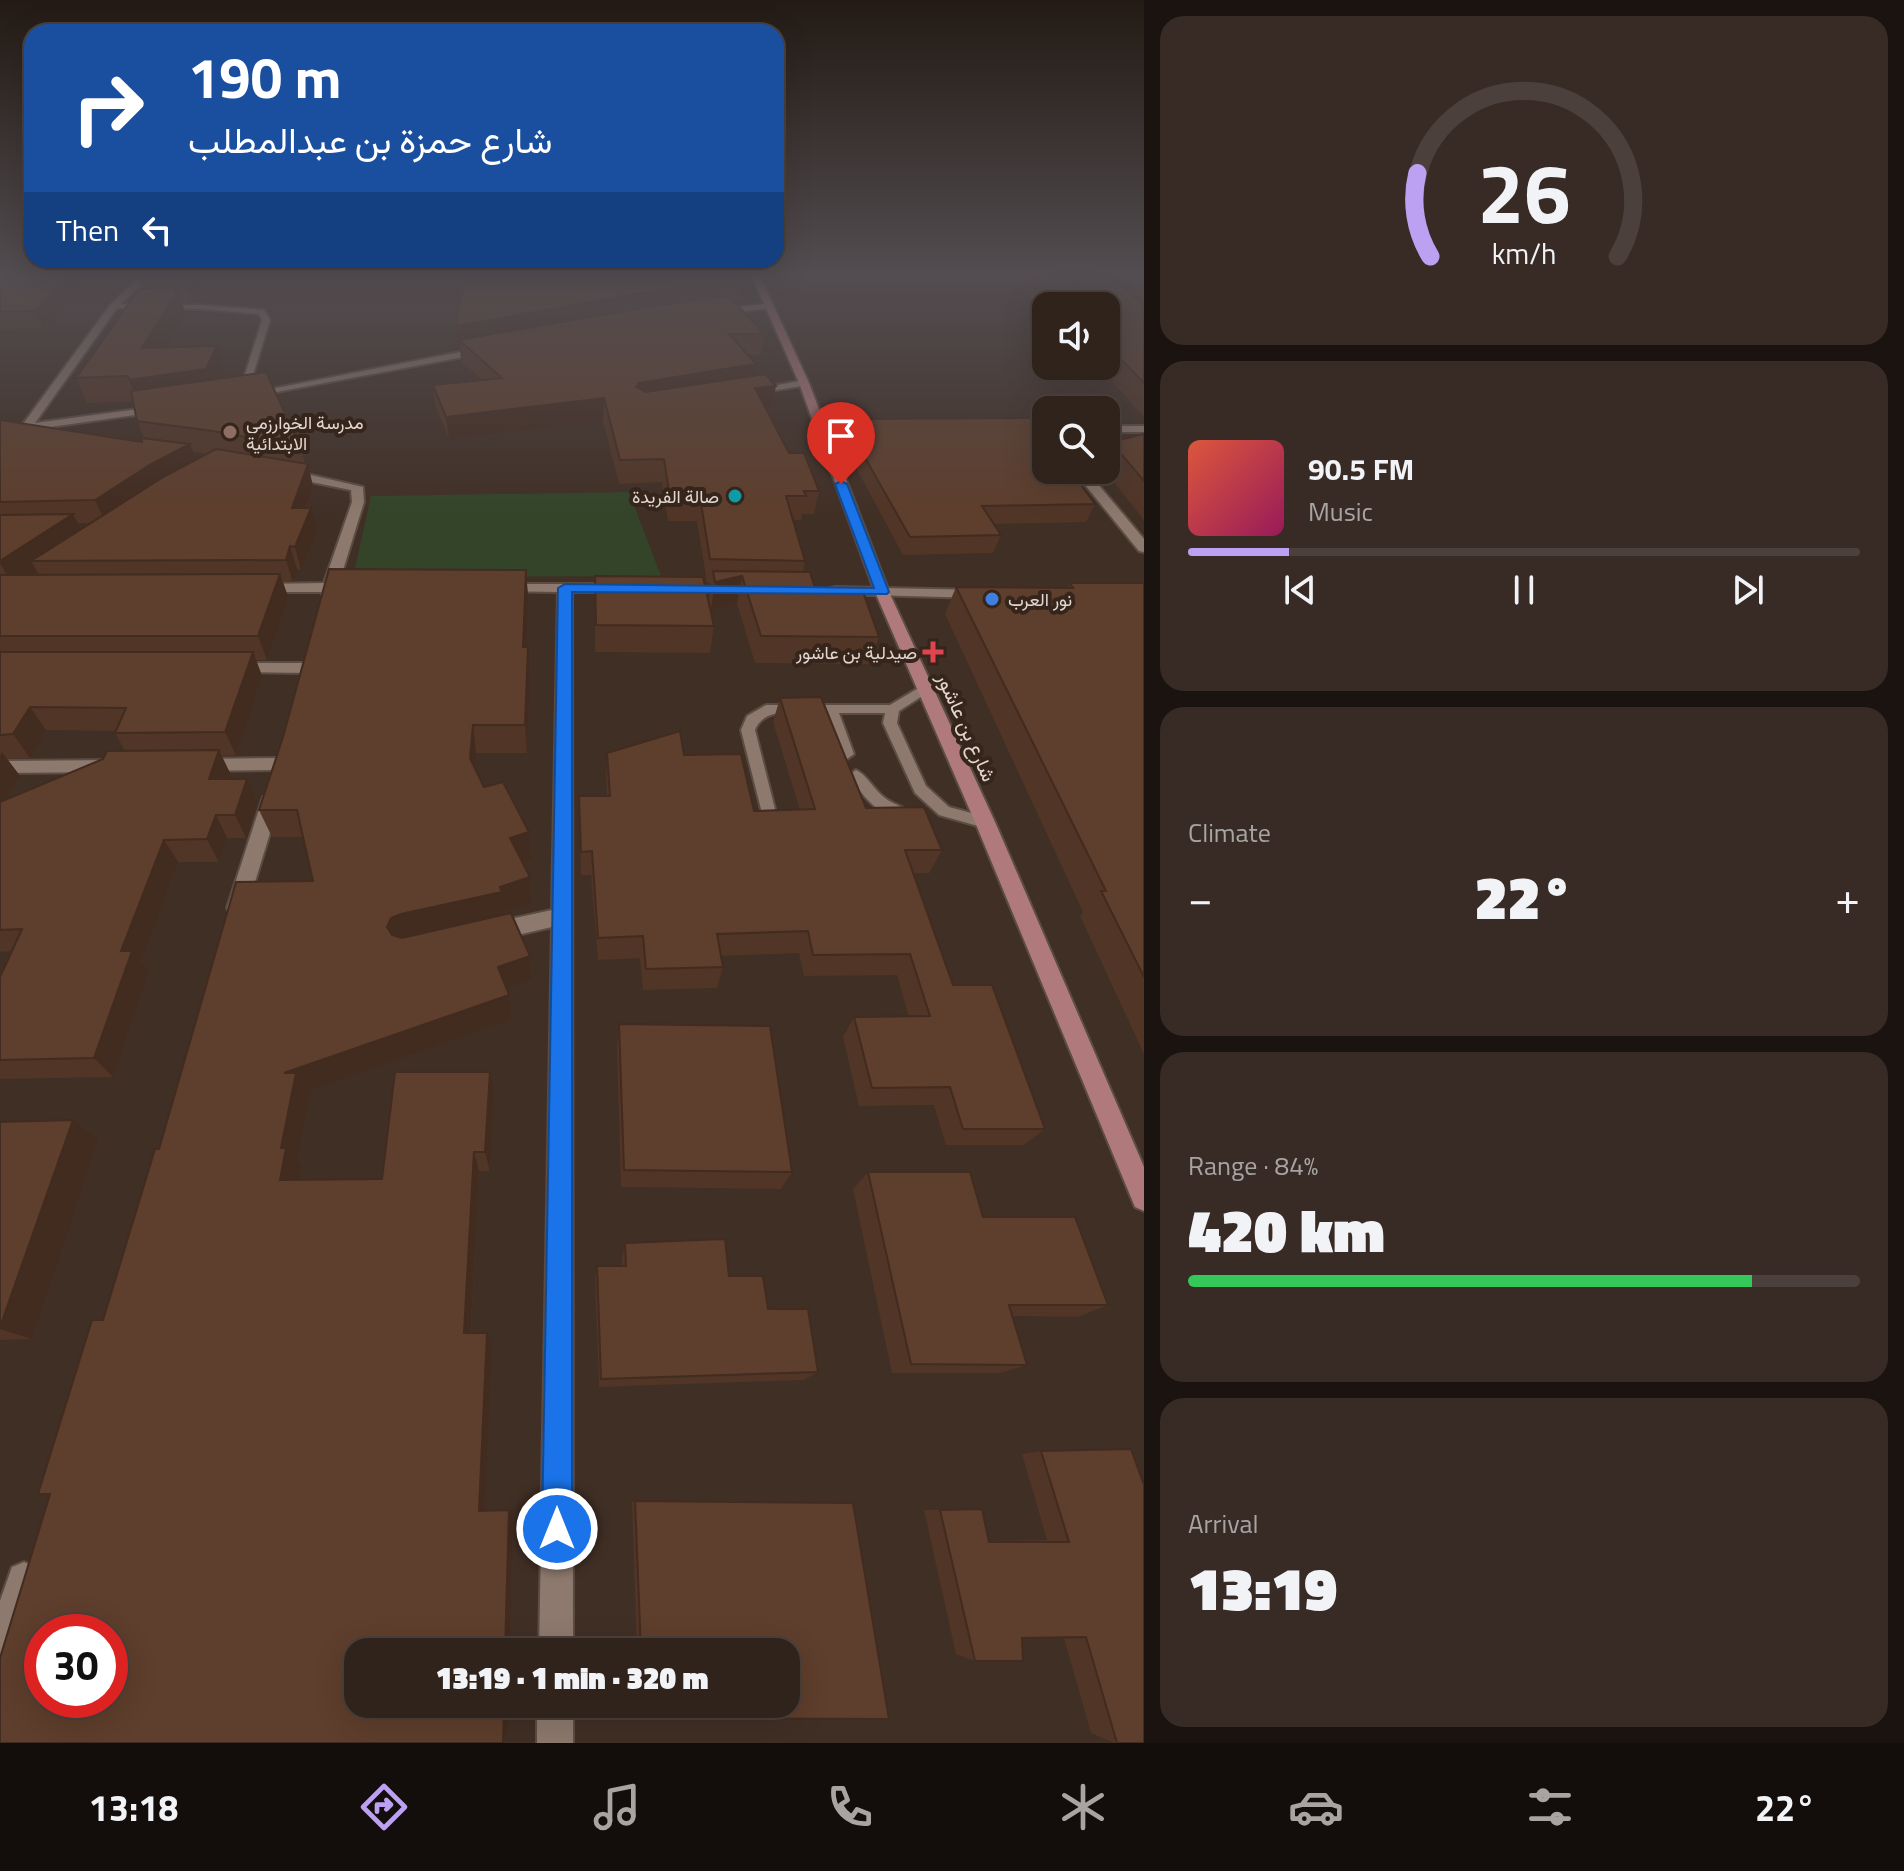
<!DOCTYPE html>
<meta charset="utf-8">
<style>
body{margin:0;font-family:"Titillium Web",Vazirmatn,sans-serif;background:#382b25;color:#f1f3f6;height:100vh;display:flex;flex-direction:column;font-size:30px;white-space:nowrap}
*{box-sizing:border-box;margin:0}
p{font-size:26px;color:#a8a4a3}
.icon{flex:none;width:44px;height:44px;fill:none;stroke:currentColor;stroke-width:2;stroke-linecap:round;stroke-linejoin:round}
.map{position:relative;flex:1;overflow:hidden}
.panel{display:flex;flex-direction:column;gap:16px;padding:16px;background:#1a130f;width:760px}
.panel>*{flex:none}
.top-card{position:absolute;left:24px;top:24px;width:760px;height:244px;border-radius:24px;box-shadow:0 8px 32px #0002,0 0 0 2px #4b403b;background:#1a4fa0;color:#fff;overflow:hidden}
.controls{position:absolute;left:1032px;top:292px;display:grid;gap:16px}
.controls a{display:grid;place-items:center;width:88px;height:88px;border-radius:16px;background:#30231c;box-shadow:0 8px 32px #0002,0 0 0 2px #4b403b;font-size:40px}
.speed{position:absolute;left:24px;top:1614px;display:flex;gap:16px;font-size:40px;font-weight:700;text-align:center}
.speed>*{display:grid;place-content:center;width:104px;height:104px;border-radius:50%;background:#30231c;box-shadow:0 8px 32px #0002,0 0 0 2px #4b403b;line-height:1}
.speed .limit{border:12px solid #d22;background:#fff;color:#111}
.pin{position:absolute;display:grid;place-items:center;width:68px;height:68px;color:#fff;margin:-82px -34px;border-radius:50% 50% 50% 0;rotate:-45deg;box-shadow:0 0 8px #0007}
.pin .icon{rotate:45deg}
.me{position:absolute;width:88px;margin:-44px;rotate:0deg;stroke-linejoin:round;filter:drop-shadow(0 0 6px #0008)}
.turn{display:flex;align-items:center;gap:28px;height:168px;padding:0 32px;font-size:36px}
.turn .icon{width:104px;height:104px;stroke-width:2.5}
.turn b{display:block;font-size:56px;line-height:68px}
.then{display:flex;align-items:center;height:76px;padding:0 32px;background:#0003;gap:16px;font-size:30px}
.big{font-size:60px;font-weight:800;line-height:1.1}
.panel .widget{flex:1;display:flex;flex-direction:column;justify-content:center;gap:12px;min-width:0;padding:0 28px;border-radius:24px;background:#382b25}
.panel .dial{align-items:center;gap:0}
.dial svg{height:208px;overflow:visible;fill:none;stroke:#4b403b;stroke-width:7;stroke-linecap:round;text-anchor:middle}
.dial text{fill:#f1f3f6;stroke:none}
.song{display:flex;align-items:center;gap:24px}
.cover{width:96px;height:96px;border-radius:12px;background:linear-gradient(135deg,hsl(10 70% 55%),hsl(330 70% 35%))}
.played{height:8px;border-radius:4px;background:linear-gradient(90deg,#bca0f2 15%,#4b403b 15%)}
.keys{display:flex;justify-content:space-around;direction:ltr}
.heat{display:flex;justify-content:space-between;align-items:center;font-size:44px;direction:ltr}
.charge{height:12px;border-radius:6px;background:linear-gradient(90deg,#34c759 84%,#4b403b 0)}
.trip{position:absolute;left:344px;top:1638px;width:456px;height:80px;border-radius:24px;background:#30231c;box-shadow:0 8px 32px #0002,0 0 0 2px #4b403b;font-weight:800;line-height:80px;text-align:center}
.menu{display:flex;height:128px;justify-content:space-around;align-items:center;background:#130e0b;color:#a8a4a3}
.menu .icon{width:56px;height:56px}
.menu .on{color:#bca0f2}
.menu b{font-size:36px;color:#f1f3f6}
main{display:flex;flex:1;min-height:0}
.map>svg:first-child{display:block}
.green{fill:#334429}
.lines{fill:none;stroke-linecap:round;stroke-linejoin:round}
.lane-casing{stroke:#5b4c44;stroke-width:4}
.street-casing{stroke:#5b4c44;stroke-width:4}
.primary-casing{stroke:#5b4c44;stroke-width:4}
.lane{fill:#8d796d;fill-rule:evenodd}
.street{fill:#8d796d;fill-rule:evenodd}
.primary{fill:#b07a7c;fill-rule:evenodd}
.wall{fill:#513526;fill-rule:evenodd}
.shaded-wall{fill:#422b1f}
.building{fill:#5e3e2c;stroke:#422b1f;stroke-width:2;fill-rule:evenodd}
.route{fill:#1a73e8;stroke:#114b97;stroke-width:2}
.education-dot{fill:#8d6e63;stroke:#35251b;stroke-width:3}
.culture-dot{fill:#0f9aa8;stroke:#35251b;stroke-width:3}
.shop-dot{fill:#3f7fe0;stroke:#35251b;stroke-width:3}
.health-dot{fill:#e0444e;stroke:#35251b;stroke-width:3}
.labels{text-anchor:middle;dominant-baseline:central;stroke-width:8;stroke-linejoin:round;paint-order:stroke}
.far-poi-label{font-size:18px;fill:#e2d6d0;stroke:#35251b;text-anchor:start}
.street-label{font-size:20px;fill:#e2d6d0;stroke:#35251b}
</style>
<main>
<div class="map">
<svg width="1144" height="1743" viewBox="0 0 1144 1743">
<rect width="100%" height="100%" fill="#402f25"/>
<path class="green" d="M629,492L661,576L353,577L371,496Z"/>
<g class="lines">
<g class="lane-casing">
<path id="lane" d="M114,304L201,305L264,310L270,320L247,394L243,397L239,394L262,320L259,314L201,309L111,308Z
M925,684L930,685V691L899,711L897,723L926,786L949,807L990,818L993,822L990,826L985,828L939,815L915,793L883,723L885,713H839L854,754L847,759L840,754L826,713C803,713 764,705 755,730L775,809L767,815L762,813L741,730L747,716L766,705H890Z
M856,770C867,775 874,790 885,798C894,805 906,807 914,815L911,819C885,824 861,795 849,775Z"/>
</g>
<g class="street-casing">
<path id="street" d="M145,272H154L117,308L35,423L160,406L166,409L164,411L0,434V428L23,424L111,304Z
M771,303L774,308L715,314L710,311Z
M486,347L491,350L490,352L250,397L245,394Z
M804,380L808,381V385L752,394L747,391Z
M1106,426H1144V432H1106Z
M820,427H866L872,430L866,433L816,432L814,430Z
M285,469L363,487L364,502L339,583L347,587L336,591L333,596H323L321,592H260L253,588L260,584L324,583L352,502L351,490L281,476L279,473Z
M1073,470H1086L1144,539V552L1139,551Z
M500,584H620L627,588L620,592H572L573,1652H539L552,927L492,941L485,938L481,932L485,926L492,923L552,910L558,592L495,591V585Z
M836,587L980,590L987,594L980,598L831,594V588Z
M232,663H309L317,668L309,673L226,672V664Z
M282,758L291,764L282,770L200,771L191,765L200,759Z
M112,760L121,766L112,772L0,773V761Z
M272,790L281,797L247,908L244,914L237,916L230,914L227,908L263,797Z
M24,1562L36,1567L41,1579L12,1667L0,1672V1601L12,1567Z
M537,1704H573V1743H537Z"/>
</g>
<g class="primary-casing">
<path id="primary" d="M750,272H758L809,383L889,592L995,822L1144,1167V1211L1135,1207L975,822L875,592L799,383Z"/>
</g>
<use href="#lane" class="lane"/>
<use href="#street" class="street"/>
<use href="#primary" class="primary"/>
</g>
<path class="wall" d="M0,272H283L279,281L203,282L191,302H182L185,312L165,347L217,346L224,370L220,378L300,446L305,463L313,486L306,508H311L317,531L301,570L297,569L293,582H283L288,597L267,660H256L262,676L236,755L221,756L230,773L228,779L257,802L246,838H227L219,862H178L141,962L149,971L113,1077L0,1079V977L12,951L0,952V420L142,442L144,438L137,421L133,401L87,403L76,378L150,289L149,287H143L138,275L125,287H83L43,329L0,330ZM193,452L206,454L196,460ZM78,523H91L81,529ZM36,570L39,574H29ZM46,730L116,731L115,733L125,751L6,800L20,776L7,759L30,758Z
M466,272L740,280L737,302L735,303L764,334L761,355H748L756,364L754,375L772,408L766,409L789,453L819,491L814,514H802L801,520H793L805,561L803,572L815,588L879,637L870,664L755,663L737,603L711,610L709,598L711,584L707,583L697,521H668L662,482L619,484L603,421L449,439L436,407L433,385L482,380L461,361L460,349H458L456,326Z
M1004,272H1144V417L1098,366H1106V306H1046V323L1035,313L1038,305Z
M843,419L1046,470L1095,504L1086,522L994,524L1001,535L993,553L903,555L839,436Z
M1144,434V520L1104,470H1106V452L1111,442Z
M329,569L526,570L528,598L525,647H528L530,676L527,753H476L475,769L484,787L503,782L529,832L531,859L522,862L530,877L531,903L504,912V915L511,913L530,956L531,980L507,989L509,995L512,1019L308,1091L310,1095L297,1161L301,1166L298,1180L382,1179L395,1072H490L494,1093L490,1171H479L471,1333H487L492,1343L485,1510H513L510,1652H358V1704H508V1726L503,1743H0V1658L49,1495L38,1494L92,1320H103L155,1149H159L236,882L313,881L303,837H272L259,810L283,737ZM42,1632H110V1700H42Z
M595,576L714,626L710,653L595,652Z
M1070,583H1144V1054L1080,916L1083,912L945,614L956,587L1068,588Z
M780,698L866,808L942,850L929,873H914L953,985L1045,1129L1024,1145H946L934,1105L859,1106L843,1037L854,1017H909L897,975L804,976L799,953L721,956L723,967L717,988L643,990L640,958L598,960L591,875H581L579,796H607L606,778L607,753L684,755L754,811L800,810L773,722Z
M619,1024L792,1172L781,1189L621,1187L617,1047Z
M73,1120L98,1140L32,1339L0,1340V1122Z
M868,1172L983,1217L1108,1305L1078,1317L1012,1316L1027,1365L1000,1373H892L853,1189Z
M625,1243L729,1276L768,1309L818,1372L804,1380L599,1387L595,1279L597,1266H622V1257Z
M1041,1451L1144,1743H1114L1091,1733L1064,1638H1022L975,1661L956,1654L924,1510L982,1509L989,1541L1047,1540L1022,1454Z
M635,1501L786,1652H637L632,1502Z
M639,1704H643L644,1718Z"/>
<path class="shaded-wall" d="M73,272H77L83,287L43,329L34,311Z
M119,272H137L138,275L125,287Z
M193,272H199L203,282L191,302L186,284Z
M276,272H283L279,281Z
M721,284L718,306L459,340L460,349H458L456,326L653,291Z
M178,290L185,312L151,372L142,348Z
M217,346L224,370L214,393L138,404L129,380Z
M756,364L753,386L635,409L636,387L639,383Z
M776,386L772,408L752,410L755,388Z
M604,398L603,421L449,439L446,417Z
M190,444L198,467L106,523L95,500L151,464Z
M308,464L313,486L298,530L292,508Z
M311,508L317,531L301,570L295,547Z
M73,514L85,537L31,561L36,570L13,585L0,563V561Z
M290,546L297,569L293,582L286,560Z
M526,570L528,598L524,676L523,647Z
M280,574L288,597L267,660L258,636Z
M742,576L737,603L711,610L715,582Z
M528,647L530,676L527,753L525,725Z
M253,652L262,676L236,755L225,732Z
M30,707L46,730L30,758L13,734Z
M473,725L476,753L474,786L470,758Z
M219,750L230,773L220,802L209,779Z
M2,752L20,776L0,810V756Z
M247,779L257,802L246,838L235,815Z
M216,815L227,838L219,862L207,839Z
M529,832L531,859L513,865L510,838Z
M164,840L178,862L141,962L149,971L113,1077L94,1058L121,951Z
M530,877L531,903L504,912L505,918L398,944L387,927L391,918L401,914L500,887Z
M530,956L531,980L501,991L498,967Z
M509,995L512,1019L308,1091L310,1095L297,1161L301,1166L295,1198L280,1180L284,1073Z
M490,1072L494,1093L490,1171L485,1152Z
M73,1120L98,1140L32,1339L0,1329Z
M474,1152L479,1171L470,1343L464,1333Z
M487,1333L492,1343L485,1511H479Z
M509,1510H513L510,1652H505Z
M504,1704H508V1726L503,1743Z"/>
<path class="building" d="M0,272H73L34,311L0,312Z
M156,272H193L186,284H148Z
M466,272H734L740,280L719,281L721,284L653,291L456,326Z
M1031,272H1102L1144,304V383L1106,344V306H1057L1043,293H1055Z
M1120,272H1144V291Z
M139,289L178,290L142,348L217,346L206,369L129,380L128,376L76,378Z
M729,296L764,334H729L756,364L639,383L636,387L646,392L765,374L776,386L755,388L789,453H804L819,491H804L806,496H786L805,561L710,559L700,497H670L664,459L620,460L604,398L446,417L433,385L502,378L459,340L654,306Z
M266,372L300,446L213,431L137,421L131,391Z
M1032,418L1046,435V470H1070L1095,504L982,506L1001,535L910,537L843,419Z
M0,420L142,442L141,438L190,444L151,464L95,500L0,502Z
M1144,434V481L1111,442Z
M216,449L308,464L292,508H311L295,547L290,546L286,560L31,561L165,476Z
M73,514L0,561V515Z
M329,569L526,570L523,647H528L525,725H473L470,758L484,787L503,782L529,832L510,838L530,877L500,887L502,892L401,914L391,918L387,927L392,935L402,938L511,913L530,956L498,967L509,995L284,1073H296L281,1148H286L280,1180L382,1179L395,1072H490L485,1152H474L464,1333H487L479,1511L509,1510L505,1652H358V1704H504L503,1743H0V1658L50,1494H38L92,1320H103L155,1149H159L236,882L313,881L297,810H259L283,737ZM42,1632H110V1700H42Z
M713,571L810,572L815,588L862,589L879,637L761,636L742,576L715,582Z
M280,574L258,636H0V575Z
M595,576L703,577L714,626L596,625Z
M1070,583H1144V977L1101,891H1106L956,587L1073,588Z
M0,652H253L225,732L115,733L126,708L30,707L13,734L0,735Z
M821,697L866,808L924,807L942,850H905L953,985H992L1045,1129H963L950,1087L872,1088L854,1017L930,1016L910,954L813,955L808,931L717,934L723,967L646,969L643,936L598,938L592,851L581,852L579,796H610L607,753L680,731L684,755L741,754L754,811L815,809L780,698Z
M219,750L209,779H247L235,815H216L207,839L164,840L121,951H132L94,1058L0,1060V977L22,929L0,930V802L103,759L107,751Z
M619,1024L770,1026L792,1172L624,1170Z
M73,1120L0,1327V1122Z
M868,1172H970L983,1217H1075L1108,1305H1009L1027,1365L911,1364Z
M725,1239L729,1276H763L768,1309H808L818,1372L601,1379L597,1266H626L625,1243Z
M1131,1449L1144,1485V1743H1117L1086,1637L1022,1638L1023,1661H975L940,1510L982,1509L989,1542H1069L1041,1451Z
M635,1501L853,1503L889,1719L644,1718L643,1704H786V1652H641Z"/>
<linearGradient id="sky" x2="0" y2="1"><stop stop-color="#231a14"/><stop offset="0.53" stop-color="#534d51"/><stop offset="1" stop-color="#534d51" stop-opacity="0"/></linearGradient>
<rect width="1144" height="516" fill="url(#sky)"/>
<path class="route" d="M841,481L847,484L889,592L887,594L572,592V1529L567,1540L557,1544L546,1540L542,1529L558,588L565,584L874,588L835,484Z"/>
<circle class="education-dot" cx="230" cy="432" r="8"/>
<circle class="culture-dot" cx="735" cy="496" r="8"/>
<circle class="shop-dot" cx="992" cy="599" r="8"/>
<path class="health-dot" d="M929 640h8v8h8v8h-8v8h-8v-8h-8v-8h8z"/>
<g class="labels">
<g class="far-poi-label">
<text x="246" y="422">مدرسة الخوارزمي<tspan x="246" dy="21">الابتدائية</tspan></text>
<text x="719" y="496" text-anchor="end">صالة الفريدة</text>
<text x="1008" y="599">نور العرب</text>
<text x="917" y="652" text-anchor="end">صيدلية بن عاشور</text>
</g>
<g class="street-label">
<text transform="translate(967 727) rotate(66)">شارع بن عاشور</text>
</g>
</g>
</svg>
<div class="controls">
<a><svg class="icon" aria-label="sound" viewBox="0 0 24 24"><path d="M4 9h4l5-4v14l-5-4H4zM17 9q2 3 0 6"/></svg></a>
<a><svg class="icon" aria-label="search" viewBox="0 0 24 24"><circle cx="10" cy="10" r="6"/><path d="M15 15l6 6"/></svg></a>
</div>
<div class="speed"><div class="limit">30</div></div>
<div class="pin" style="left:841px;top:484px;background:#d93025"><svg class="icon" aria-label="arrive" viewBox="0 0 24 24"><path d="M6 21V4h12l-3 4 3 4H6"/></svg></div>
<svg class="me" style="left:557px;top:1529px" viewBox="-20 -20 40 40"><circle r="17" fill="#1a73e8" stroke="#fff" stroke-width="3"/><path d="M0-11L8 9 0 5-8 9z" fill="#fff"/></svg>
<div class="trip">13:19 · 1 min · 320 m</div>
<div class="top-card">
<div class="turn"><svg class="icon" aria-label="right" viewBox="0 0 24 24"><path d="M7 20v-9h11M14 6l5 5-5 5"/></svg><div><b>190 m</b>شارع حمزة بن عبدالمطلب</div></div>
<div class="then">Then<svg class="icon" aria-label="left" viewBox="0 0 24 24"><path d="M17 20v-9H6M10 6l-5 5 5 5"/></svg></div>
</div>
</div>
<section class="panel">
<div class="widget dial"><svg viewBox="0 0 100 80">
<path d="M14 69A42 42 0 1 1 86 69"/>
<path d="M14 69A42 42 0 0 1 9 37" stroke="#bca0f2"/>
<text x="50" y="56" font-size="32" font-weight="700">26</text>
<text x="50" y="72" font-size="11">km/h</text>
</svg></div>
<div class="widget">
<div class="song"><i class="cover"></i><div><b>90.5 FM</b><p>Music</p></div></div>
<div class="played"></div>
<div class="keys"><svg class="icon" aria-label="previous" viewBox="0 0 24 24"><path d="M18 5L8 12l10 7zM5 5v14"/></svg><svg class="icon" aria-label="pause" viewBox="0 0 24 24"><path d="M8 5v14M16 5v14"/></svg><svg class="icon" aria-label="next" viewBox="0 0 24 24"><path d="M6 5l10 7-10 7zM19 5v14"/></svg></div>
</div>
<div class="widget"><p>Climate</p>
<div class="heat"><a>−</a><b class="big">22°</b><a>+</a></div>
</div>
<div class="widget"><p>Range · 84%</p><b class="big">420 km</b><div class="charge"></div></div>
<div class="widget"><p>Arrival</p><b class="big">13:19</b></div>
</section>
</main>
<nav class="menu">
<b>13:18</b>
<svg class="icon on" aria-label="directions" viewBox="0 0 24 24"><path d="M12 3l9 9-9 9-9-9zM9 14v-3h6M13 9l2 2-2 2"/></svg>
<svg class="icon" aria-label="music" viewBox="0 0 24 24"><path d="M9 18V5l10-2v13"/><circle cx="6" cy="18" r="3"/><circle cx="16" cy="16" r="3"/></svg>
<svg class="icon" aria-label="phone" viewBox="0 0 24 24"><path d="M5 4h4l2 5-3 2q2 4 5 5l2-3 5 2v4C11 20 4 13 5 4z"/></svg>
<svg class="icon" aria-label="climate" viewBox="0 0 24 24"><path d="M12 3v18M4 7l16 10M4 17L20 7"/></svg>
<svg class="icon" aria-label="car" viewBox="0 0 24 24"><path d="M5 17H2v-5l4-1 3-4h7l3 4 3 1v5h-3M9 17h6M6 11h13"/><circle cx="7" cy="17" r="2"/><circle cx="17" cy="17" r="2"/></svg>
<svg class="icon" aria-label="filters" viewBox="0 0 24 24"><path d="M4 7h16M4 17h16"/><circle cx="9" cy="7" r="2"/><circle cx="15" cy="17" r="2"/></svg>
<b>22°</b>
</nav>
